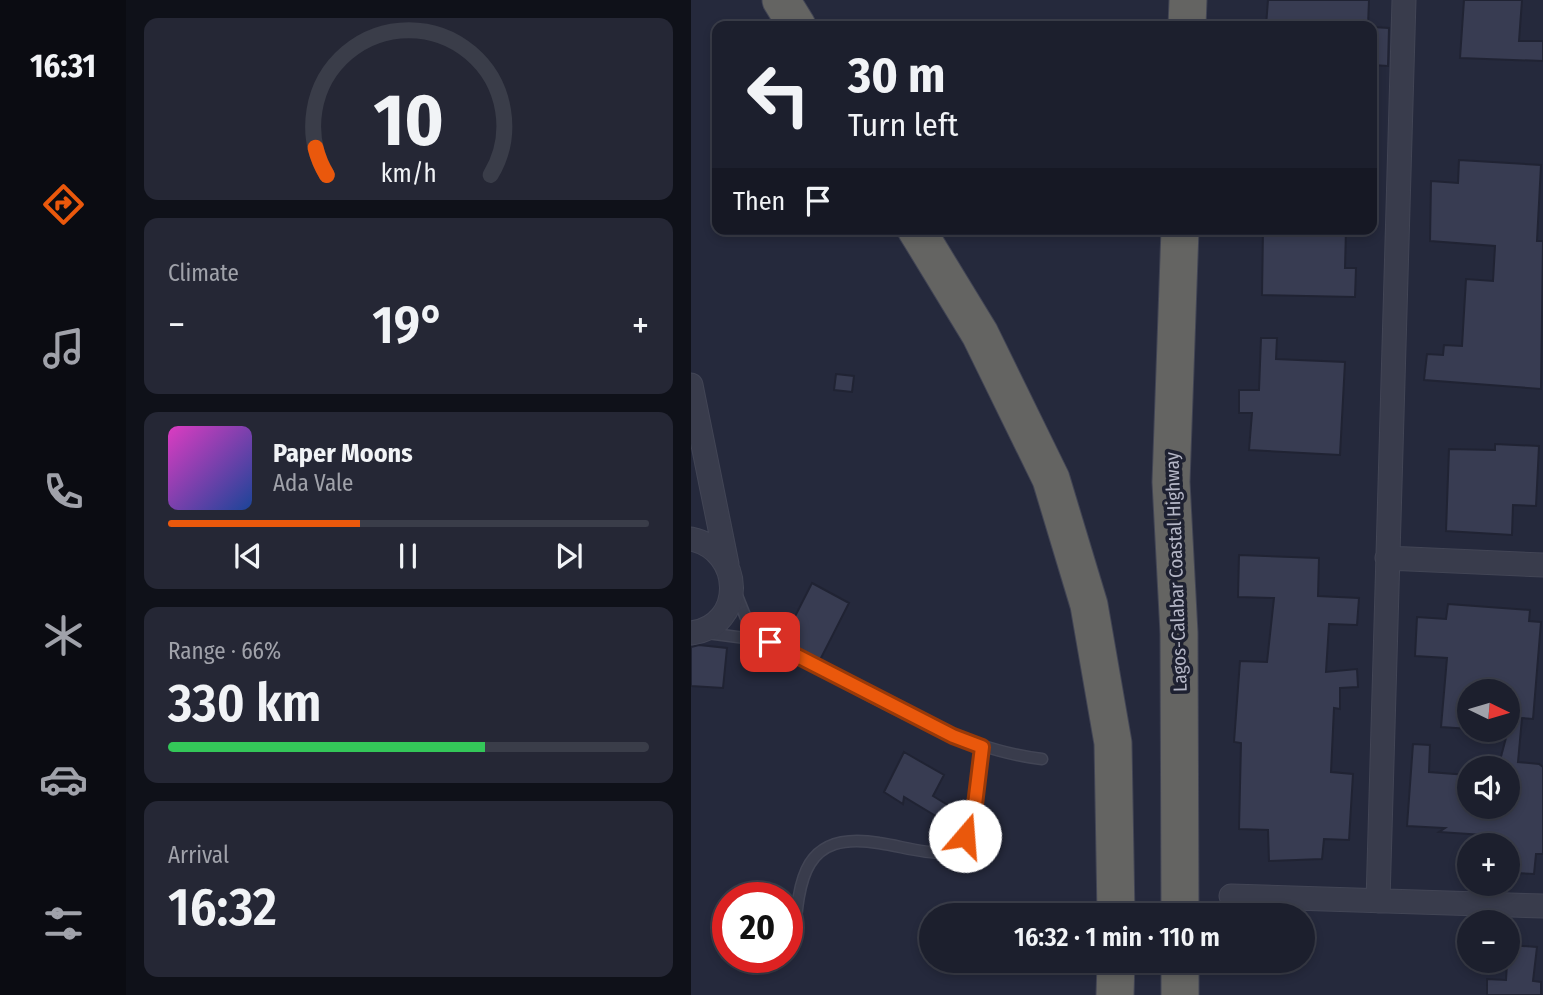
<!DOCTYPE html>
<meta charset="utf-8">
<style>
body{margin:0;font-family:"Fira Sans Condensed",sans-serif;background:#252735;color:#f1f3f6;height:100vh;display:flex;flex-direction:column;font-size:26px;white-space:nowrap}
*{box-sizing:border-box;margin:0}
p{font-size:23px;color:#a0a2aa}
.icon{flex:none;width:38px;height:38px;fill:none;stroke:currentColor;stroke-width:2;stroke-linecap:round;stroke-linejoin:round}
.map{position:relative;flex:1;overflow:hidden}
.drawer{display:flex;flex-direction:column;gap:18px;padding:18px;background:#0f1119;width:565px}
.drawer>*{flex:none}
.top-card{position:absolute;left:21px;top:21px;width:665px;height:214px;border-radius:14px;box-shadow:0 4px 10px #0003,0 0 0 2px #3a3d49;background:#1c1f2d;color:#f1f3f6;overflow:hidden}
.needle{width:46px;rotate:95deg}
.controls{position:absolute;left:766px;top:679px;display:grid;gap:14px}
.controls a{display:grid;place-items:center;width:63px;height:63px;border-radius:50%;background:#1c1f2d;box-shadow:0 4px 10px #0003,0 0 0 2px #3a3d49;font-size:35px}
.speed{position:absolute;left:21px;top:882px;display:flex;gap:14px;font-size:35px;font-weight:700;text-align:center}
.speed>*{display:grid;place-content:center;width:91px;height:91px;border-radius:50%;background:#1c1f2d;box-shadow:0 4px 10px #0003,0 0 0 2px #3a3d49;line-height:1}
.speed .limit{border:10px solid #d22;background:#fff;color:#111}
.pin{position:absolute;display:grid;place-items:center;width:60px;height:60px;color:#fff;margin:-30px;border-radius:14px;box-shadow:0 4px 10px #0006}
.me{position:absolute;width:77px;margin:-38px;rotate:18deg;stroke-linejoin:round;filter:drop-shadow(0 0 5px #0008)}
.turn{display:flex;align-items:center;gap:24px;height:147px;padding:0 21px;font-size:32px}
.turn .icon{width:91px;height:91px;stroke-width:2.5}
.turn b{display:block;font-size:49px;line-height:60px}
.then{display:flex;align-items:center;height:66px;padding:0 21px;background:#0003;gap:14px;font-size:26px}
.big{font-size:52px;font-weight:600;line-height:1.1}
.drawer .widget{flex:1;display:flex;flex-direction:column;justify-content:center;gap:10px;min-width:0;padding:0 24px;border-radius:14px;background:#252735}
.drawer .dial{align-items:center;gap:0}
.dial svg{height:182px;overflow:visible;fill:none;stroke:#3a3d49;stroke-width:7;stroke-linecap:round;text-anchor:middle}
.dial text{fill:#f1f3f6;stroke:none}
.song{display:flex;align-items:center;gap:21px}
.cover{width:84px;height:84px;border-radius:10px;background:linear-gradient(135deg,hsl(310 70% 55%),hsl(220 70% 35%))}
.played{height:7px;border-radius:4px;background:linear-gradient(90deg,#ea580c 40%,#3a3d49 40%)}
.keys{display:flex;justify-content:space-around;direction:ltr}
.heat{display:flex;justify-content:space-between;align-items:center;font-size:38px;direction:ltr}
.charge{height:10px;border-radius:5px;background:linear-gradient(90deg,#34c759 66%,#3a3d49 0)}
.trip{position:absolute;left:228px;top:903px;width:396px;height:70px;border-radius:35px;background:#1c1f2d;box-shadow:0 4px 10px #0003,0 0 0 2px #3a3d49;font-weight:600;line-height:70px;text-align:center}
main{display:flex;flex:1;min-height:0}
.tab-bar{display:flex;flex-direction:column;width:126px;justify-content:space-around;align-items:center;background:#0b0c12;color:#a0a2aa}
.tab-bar .icon{width:49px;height:49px}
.tab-bar .current{color:#ea580c}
.tab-bar b{font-size:32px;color:#f1f3f6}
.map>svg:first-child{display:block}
.building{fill:#383c52;stroke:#202333;stroke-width:2}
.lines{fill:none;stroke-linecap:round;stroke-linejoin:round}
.service-casing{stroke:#424555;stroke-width:13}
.minor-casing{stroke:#424555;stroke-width:25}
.trunk-casing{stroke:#414454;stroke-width:39}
.service{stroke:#393c4c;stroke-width:10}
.minor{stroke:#393c4c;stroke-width:23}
.trunk{stroke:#646462;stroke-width:37}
.route-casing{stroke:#983908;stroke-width:18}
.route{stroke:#ea580c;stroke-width:12}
.labels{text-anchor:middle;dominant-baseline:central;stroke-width:7;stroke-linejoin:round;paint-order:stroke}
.street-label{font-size:19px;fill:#b5b7c7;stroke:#1e2131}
</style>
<main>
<nav class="tab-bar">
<b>16:31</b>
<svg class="icon current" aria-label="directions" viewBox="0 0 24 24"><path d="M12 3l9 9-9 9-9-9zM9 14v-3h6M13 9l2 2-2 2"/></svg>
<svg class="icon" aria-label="music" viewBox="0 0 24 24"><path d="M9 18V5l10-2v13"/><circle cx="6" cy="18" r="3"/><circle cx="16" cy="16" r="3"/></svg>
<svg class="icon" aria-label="phone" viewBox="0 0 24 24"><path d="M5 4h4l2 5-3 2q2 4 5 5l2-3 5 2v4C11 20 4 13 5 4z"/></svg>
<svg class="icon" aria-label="climate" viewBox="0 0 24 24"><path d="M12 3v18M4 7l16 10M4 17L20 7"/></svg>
<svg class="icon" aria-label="car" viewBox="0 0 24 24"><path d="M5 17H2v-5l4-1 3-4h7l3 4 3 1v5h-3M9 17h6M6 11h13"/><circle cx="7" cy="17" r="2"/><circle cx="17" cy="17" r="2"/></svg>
<svg class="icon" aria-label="filters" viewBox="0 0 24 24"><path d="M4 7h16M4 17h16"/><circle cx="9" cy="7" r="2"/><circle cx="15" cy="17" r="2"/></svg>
</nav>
<section class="drawer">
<div class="widget dial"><svg viewBox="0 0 100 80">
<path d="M14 69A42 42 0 1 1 86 69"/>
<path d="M14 69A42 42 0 0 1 9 57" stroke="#ea580c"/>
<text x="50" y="56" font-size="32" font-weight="700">10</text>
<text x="50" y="72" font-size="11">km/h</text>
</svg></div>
<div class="widget"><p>Climate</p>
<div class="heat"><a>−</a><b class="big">19°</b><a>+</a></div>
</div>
<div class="widget">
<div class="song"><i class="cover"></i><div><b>Paper Moons</b><p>Ada Vale</p></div></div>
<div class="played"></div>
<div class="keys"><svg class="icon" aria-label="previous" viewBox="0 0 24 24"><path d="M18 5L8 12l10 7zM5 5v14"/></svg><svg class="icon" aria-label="pause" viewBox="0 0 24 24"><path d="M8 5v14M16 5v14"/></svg><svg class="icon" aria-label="next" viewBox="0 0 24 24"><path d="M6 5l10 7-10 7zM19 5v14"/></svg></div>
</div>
<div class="widget"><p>Range · 66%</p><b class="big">330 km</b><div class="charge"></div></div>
<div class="widget"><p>Arrival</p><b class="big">16:32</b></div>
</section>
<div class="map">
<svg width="852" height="995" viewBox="0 0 852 995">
<rect width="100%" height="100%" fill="#25293c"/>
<path class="building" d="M577,0H678L677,26H575Z
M773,0H831L828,41H852V61L769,58Z
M681,27L698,28L697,66L681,65Z
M768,160L850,165L846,241H852L850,389L733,380L736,354L752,355L753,345L771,346L775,279L802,281L804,246L739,241L740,181L767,183Z
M572,229H655L654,268H665L664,297L571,295Z
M570,338H586L585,359L654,362L649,455L558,450L561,413H548V390H568Z
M145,374L163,376L161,392L143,390Z
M804,444L848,446L845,506L822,505L821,535L755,531L758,449L804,450Z
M548,555L628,558L627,596L668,598L666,625L638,624L635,672L666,669L667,687L649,688V709L643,708L640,772L662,774L658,840L633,839L631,859L578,861L577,830L548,829L550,743L543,742L549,661L576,662L583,598L547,597Z
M121,583L158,603L129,660L92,640Z
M757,604L839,610L838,621L850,622L842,719L831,718L827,762L848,764L852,767V854H845L843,874L822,873L824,853H817V845H807V836L748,832L754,828L716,826L722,744L739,745L738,772L777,775L779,807H817V768H807L817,730V691H779V729L750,727L756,658L724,656L726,617L755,619Z
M8,645L36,648L32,688L0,686V647Z
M213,752L253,775L242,796L276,817L268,830L213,797L212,804L193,792Z
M817,945L846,947L842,981L850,982V995H796V979L815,980Z"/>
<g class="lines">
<g class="service-casing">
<path id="service" d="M45,593L55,618L79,642C161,684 260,749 351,759
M16,633L77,641
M103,941C108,880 111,830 188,843C209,846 230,853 252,853L274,836L283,821L291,747"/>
</g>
<g class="minor-casing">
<path id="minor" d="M0,385L36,564
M0,539C53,550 55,626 0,633
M696,558L852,565
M540,896L852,906
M687,901L713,0"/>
</g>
<g class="trunk-casing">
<path id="trunk" d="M90,0L106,26
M496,26L497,0
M225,229L289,334L360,479L398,605L422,743L425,915
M489,229L480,482L488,633L489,915
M489,961V995
M424,995L425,961"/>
</g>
<use href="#service" class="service"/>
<use href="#minor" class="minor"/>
<use href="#trunk" class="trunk"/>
</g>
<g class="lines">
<g class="route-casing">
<path id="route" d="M79,642L262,736L291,747L282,821L274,836"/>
</g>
<use href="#route" class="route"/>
</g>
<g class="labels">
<g class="street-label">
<text transform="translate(485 572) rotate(-92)">Lagos-Calabar Coastal Highway</text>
</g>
</g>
</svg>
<div class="controls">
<a><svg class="needle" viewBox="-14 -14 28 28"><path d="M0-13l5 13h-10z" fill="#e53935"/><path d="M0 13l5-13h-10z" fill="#a0a2aa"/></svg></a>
<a><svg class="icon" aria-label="sound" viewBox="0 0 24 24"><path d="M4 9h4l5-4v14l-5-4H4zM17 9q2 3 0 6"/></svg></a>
<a>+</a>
<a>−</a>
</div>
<div class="speed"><div class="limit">20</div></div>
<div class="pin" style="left:79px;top:642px;background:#d93025"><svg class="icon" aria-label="arrive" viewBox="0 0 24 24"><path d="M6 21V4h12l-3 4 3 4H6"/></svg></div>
<svg class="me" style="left:274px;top:836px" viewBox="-20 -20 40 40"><circle r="19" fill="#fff"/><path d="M0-13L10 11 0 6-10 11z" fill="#ea580c"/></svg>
<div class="trip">16:32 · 1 min · 110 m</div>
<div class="top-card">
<div class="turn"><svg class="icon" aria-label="left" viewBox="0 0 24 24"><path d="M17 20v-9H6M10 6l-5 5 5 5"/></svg><div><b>30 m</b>Turn left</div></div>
<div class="then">Then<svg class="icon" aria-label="arrive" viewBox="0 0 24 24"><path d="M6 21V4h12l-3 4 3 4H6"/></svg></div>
</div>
</div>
</main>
